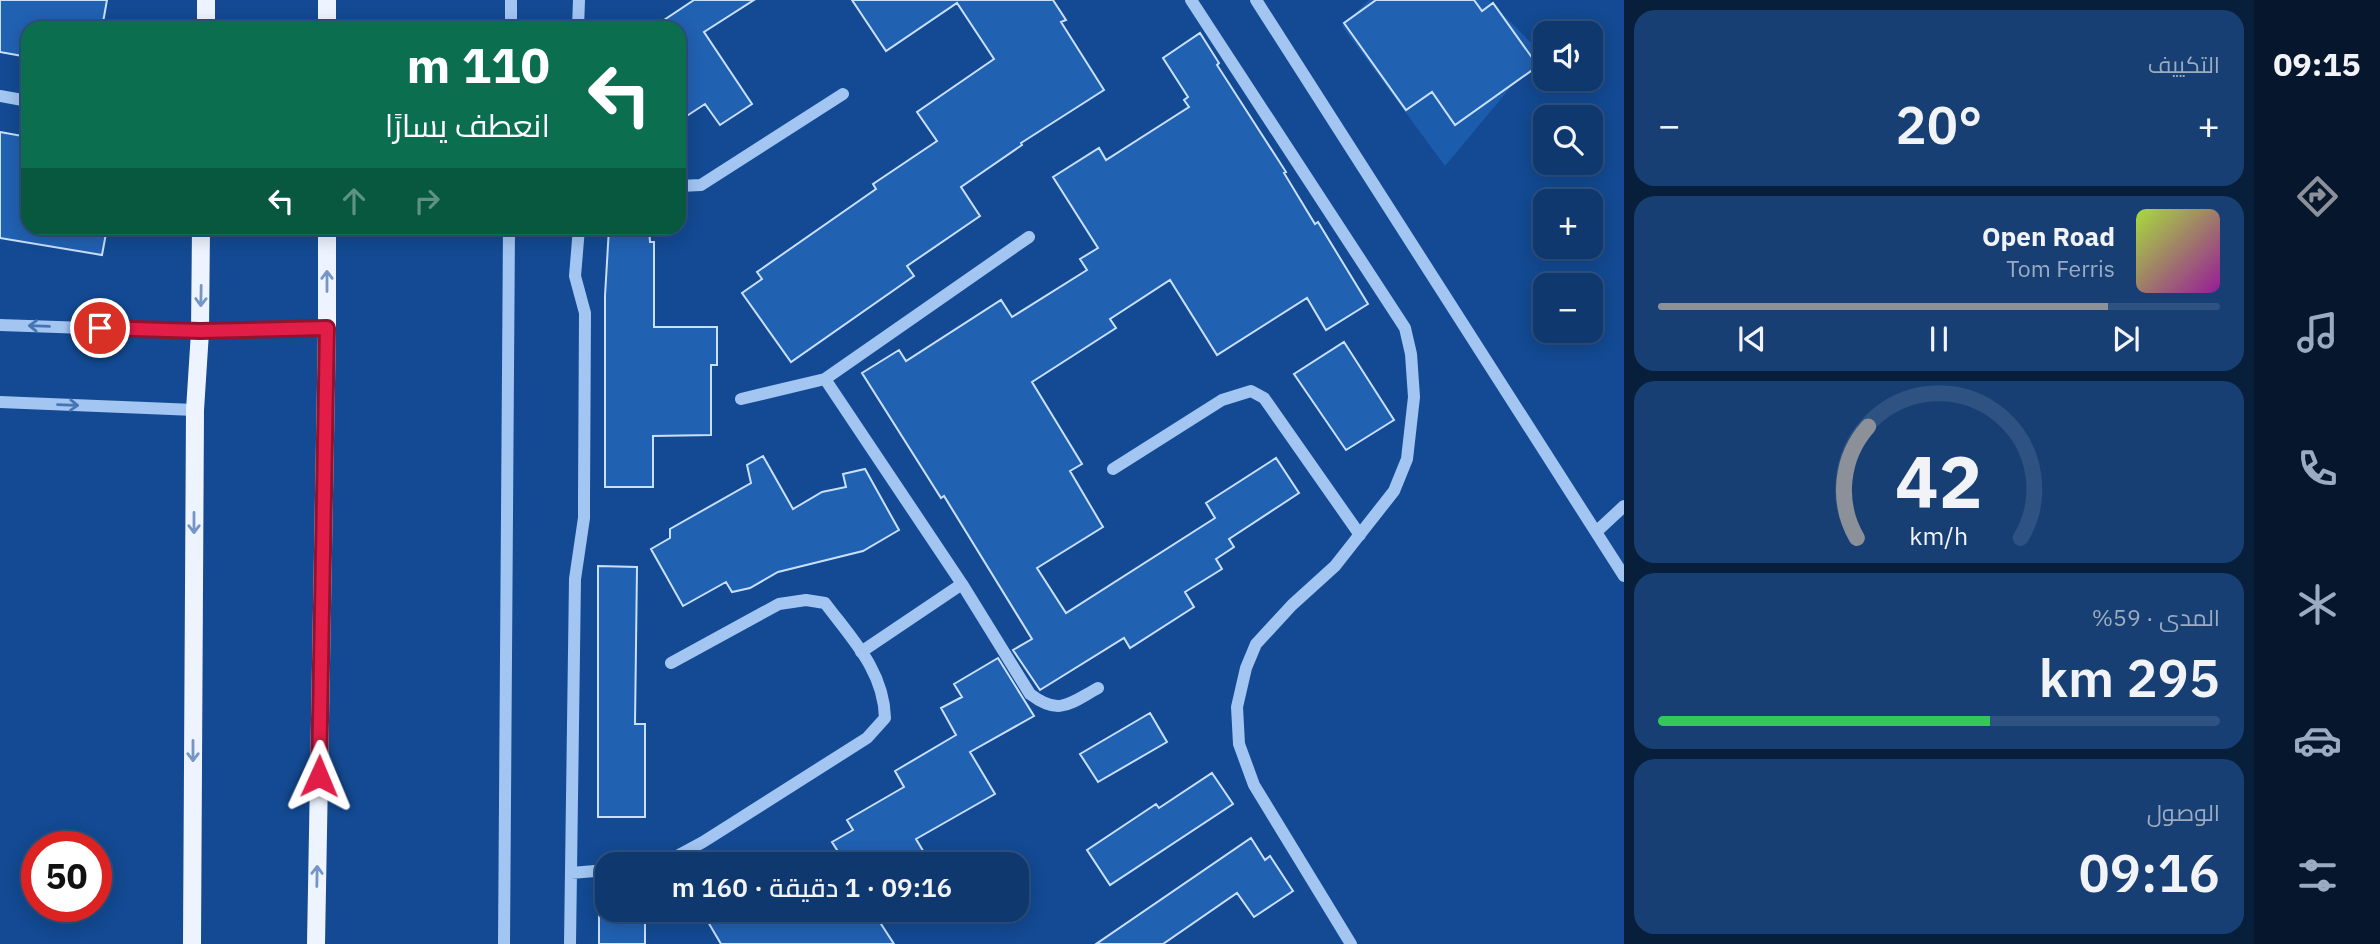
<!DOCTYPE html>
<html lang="ar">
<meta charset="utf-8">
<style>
body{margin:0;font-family:"IBM Plex Sans",Cairo,sans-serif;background:#173f73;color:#f1f3f6;direction:rtl;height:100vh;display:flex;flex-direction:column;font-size:26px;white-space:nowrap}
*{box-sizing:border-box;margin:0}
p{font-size:23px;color:#9bacc2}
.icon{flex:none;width:38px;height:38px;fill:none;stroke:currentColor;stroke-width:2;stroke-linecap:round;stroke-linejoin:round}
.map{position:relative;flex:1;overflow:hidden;direction:ltr}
.side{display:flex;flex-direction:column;gap:10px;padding:10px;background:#081f3c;width:630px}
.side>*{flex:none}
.banner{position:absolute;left:21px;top:21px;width:665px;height:214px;border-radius:21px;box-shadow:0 4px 18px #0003,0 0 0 2px #2e5281;direction:rtl;background:#0b6e4f;color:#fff;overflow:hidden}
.controls{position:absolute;left:1533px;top:21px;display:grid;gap:14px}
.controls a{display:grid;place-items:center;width:70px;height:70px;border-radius:14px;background:#0e386e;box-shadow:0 4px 18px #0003,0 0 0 2px #2e5281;font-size:35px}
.speed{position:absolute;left:21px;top:831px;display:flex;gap:14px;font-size:35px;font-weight:700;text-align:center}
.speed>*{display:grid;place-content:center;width:91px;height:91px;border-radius:50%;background:#0e386e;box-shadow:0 4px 18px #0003,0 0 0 2px #2e5281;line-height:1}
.speed .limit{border:10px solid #d22;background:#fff;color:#111}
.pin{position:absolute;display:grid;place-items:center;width:60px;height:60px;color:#fff;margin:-30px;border:4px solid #fff;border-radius:50%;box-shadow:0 2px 7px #0007}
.me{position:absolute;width:77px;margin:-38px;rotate:1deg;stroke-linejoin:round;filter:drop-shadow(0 0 5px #0008)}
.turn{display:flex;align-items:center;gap:24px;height:147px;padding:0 21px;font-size:32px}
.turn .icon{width:91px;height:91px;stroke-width:2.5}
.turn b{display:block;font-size:49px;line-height:60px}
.lanes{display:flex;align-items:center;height:66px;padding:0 21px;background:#0003;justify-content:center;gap:35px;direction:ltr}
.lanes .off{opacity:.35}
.big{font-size:52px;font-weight:600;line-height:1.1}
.side .card{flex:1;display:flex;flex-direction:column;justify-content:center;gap:10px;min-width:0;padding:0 24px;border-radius:21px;background:#173f73}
.side .dial{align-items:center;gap:0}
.dial svg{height:182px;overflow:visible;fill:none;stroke:#2e5281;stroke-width:7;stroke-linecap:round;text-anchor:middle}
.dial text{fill:#f1f3f6;stroke:none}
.song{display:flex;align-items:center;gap:21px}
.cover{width:84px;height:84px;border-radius:10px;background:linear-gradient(135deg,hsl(80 70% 55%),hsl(300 70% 35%))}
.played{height:7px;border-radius:4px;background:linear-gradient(90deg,#8c9099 80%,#2e5281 80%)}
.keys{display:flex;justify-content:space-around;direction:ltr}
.heat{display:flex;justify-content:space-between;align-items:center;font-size:38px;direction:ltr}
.charge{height:10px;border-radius:5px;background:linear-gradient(90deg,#34c759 59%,#2e5281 0)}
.trip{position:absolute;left:595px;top:852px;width:434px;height:70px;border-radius:21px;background:#0e386e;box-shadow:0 4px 18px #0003,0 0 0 2px #2e5281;font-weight:600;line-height:70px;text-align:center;direction:rtl}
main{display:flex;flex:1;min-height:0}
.tab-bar{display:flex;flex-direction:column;width:126px;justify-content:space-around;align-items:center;background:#06162c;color:#9bacc2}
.tab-bar .icon{width:49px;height:49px}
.tab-bar .current{color:#8c9099}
.tab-bar b{font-size:32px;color:#f1f3f6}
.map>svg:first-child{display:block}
.green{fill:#1b5cad}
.building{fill:#2161b2;stroke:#c9e0fd;stroke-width:2}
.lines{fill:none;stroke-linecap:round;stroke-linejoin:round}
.minor{stroke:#a2c5f2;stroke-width:12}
.major{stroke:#edf4ff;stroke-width:18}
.oneway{stroke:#7596c4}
.oneway2{stroke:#4575b4}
.route-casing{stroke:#92132f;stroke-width:18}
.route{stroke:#e11d48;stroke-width:12}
</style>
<main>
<nav class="tab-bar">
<b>09:15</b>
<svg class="icon current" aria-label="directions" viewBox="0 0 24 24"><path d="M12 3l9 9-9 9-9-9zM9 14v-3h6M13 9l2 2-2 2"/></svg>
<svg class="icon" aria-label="music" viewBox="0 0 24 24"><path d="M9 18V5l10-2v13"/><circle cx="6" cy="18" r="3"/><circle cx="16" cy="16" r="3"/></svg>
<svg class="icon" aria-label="phone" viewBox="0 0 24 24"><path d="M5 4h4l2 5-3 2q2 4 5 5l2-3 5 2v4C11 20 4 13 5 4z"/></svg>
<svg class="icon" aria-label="climate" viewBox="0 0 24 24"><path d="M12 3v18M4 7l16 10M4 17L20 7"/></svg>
<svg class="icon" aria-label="car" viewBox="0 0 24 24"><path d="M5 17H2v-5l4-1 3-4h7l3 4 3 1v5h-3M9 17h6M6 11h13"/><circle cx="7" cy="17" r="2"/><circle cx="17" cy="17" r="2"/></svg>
<svg class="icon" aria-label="filters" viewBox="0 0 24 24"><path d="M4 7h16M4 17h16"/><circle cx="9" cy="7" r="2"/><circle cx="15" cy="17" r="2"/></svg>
</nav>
<section class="side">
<div class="card"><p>التكييف</p>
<div class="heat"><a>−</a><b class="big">20°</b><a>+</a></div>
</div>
<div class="card">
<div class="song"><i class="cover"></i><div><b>Open Road</b><p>Tom Ferris</p></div></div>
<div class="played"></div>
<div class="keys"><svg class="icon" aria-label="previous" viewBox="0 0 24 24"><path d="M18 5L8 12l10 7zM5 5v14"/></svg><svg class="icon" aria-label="pause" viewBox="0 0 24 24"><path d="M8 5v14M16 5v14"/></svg><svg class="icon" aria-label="next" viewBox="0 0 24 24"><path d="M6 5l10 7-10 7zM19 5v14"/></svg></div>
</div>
<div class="card dial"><svg viewBox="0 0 100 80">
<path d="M14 69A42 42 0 1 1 86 69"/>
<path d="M14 69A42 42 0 0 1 19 20" stroke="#8c9099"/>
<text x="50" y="56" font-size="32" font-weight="700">42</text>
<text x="50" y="72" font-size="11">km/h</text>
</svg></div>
<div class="card"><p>المدى · 59%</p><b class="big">295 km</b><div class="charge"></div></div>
<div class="card"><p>الوصول</p><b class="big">09:16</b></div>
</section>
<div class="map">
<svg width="1624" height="944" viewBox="0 0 1624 944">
<rect width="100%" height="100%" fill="#134a93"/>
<path class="green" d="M1369,0H1489L1540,52L1445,166L1342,26Z"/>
<path class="building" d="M0,0H107L102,28H28V57L0,52Z
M694,0H754L704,32L752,104L720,125L705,104L679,121V28H652Z
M852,0H1053L1066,20L1061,22L1104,90L1021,143L1022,145L961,187L980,216L907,266L914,276L791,362L742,293L762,279L757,272L876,189L873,184L937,141L917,112L994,59L957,3L886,51Z
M1376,0H1474L1482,11L1493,3L1538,66L1455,125L1432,92L1406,110L1344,23Z
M1200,33L1219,63L1217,65L1286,172L1284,173L1315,224L1318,222L1368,304L1326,330L1307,298L1217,355L1170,280L1110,319L1116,328L1032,382L1082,464L1070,471L1103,527L1037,568L1066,613L1215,518L1206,503L1276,458L1299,493L1229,539L1234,547L1216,559L1222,569L1185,592L1194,607L1130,648L1124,638L1040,690L1013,650L1032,639L944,496L941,498L862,373L899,350L906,361L1001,300L1012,317L1087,270L1080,259L1098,248L1053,177L1099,148L1106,160L1189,107L1184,100L1188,97L1163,58Z
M0,132L28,137V228H107L102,255L0,238Z
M609,228H649L650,242H654V327H717V365H711V435L653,436V487H605V296Z
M1344,342L1394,420L1346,450L1294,374Z
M763,456L793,509L822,492L846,487L843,474L865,469L899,530L863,551L778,572L750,588L732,592L726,582L683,606L651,549L670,538V529L751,483L747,465Z
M598,566L637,567L635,724H645V817H598Z
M998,658L1034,716L970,752L995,794L916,839L931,864H846L832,842L853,830L847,820L904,787L895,771L956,735L941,708L962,697L954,684Z
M1150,713L1167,742L1098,782L1080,754Z
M1212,773L1233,804L1110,885L1087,850L1156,804L1159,808Z
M1251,838L1265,860L1270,856L1293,891L1254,917L1237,893L1163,944H1096Z
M599,910H645V944H599Z
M701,910H872L894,944H721Z"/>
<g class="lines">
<path class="minor" d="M1191,0L1405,328L1411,354L1414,397L1407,459L1394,491L1335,566L1292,605L1256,644L1246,668L1237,707L1239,744L1254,785L1351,944
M1256,0L1624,576
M511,28V0
M578,28L579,0
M0,96L28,101
M679,186L701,185L843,94
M0,325L200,332L327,328
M825,379L962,584L1030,694C1059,716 1069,704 1098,688
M741,399L825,379L1029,237
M0,402L195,410
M1113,469L1222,400L1251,391L1264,398L1360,535
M1596,532L1624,506
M861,652L962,584
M653,864L666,862L703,842L867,738L885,718C884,671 852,639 825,603L806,600L779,604L671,663
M571,873L607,870
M504,944L509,228
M570,944L575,579L584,518V497L585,313L575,276L579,228"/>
<path class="major" d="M327,0V28
M206,28V0
M192,944L195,410L200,332L201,228
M316,944L327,328V228"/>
</g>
<defs><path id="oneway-shaft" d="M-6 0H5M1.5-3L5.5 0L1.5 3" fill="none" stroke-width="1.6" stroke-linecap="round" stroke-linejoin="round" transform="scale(1.75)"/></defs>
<g class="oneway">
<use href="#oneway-shaft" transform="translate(327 281) rotate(-90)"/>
<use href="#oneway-shaft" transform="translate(201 296) rotate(91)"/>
<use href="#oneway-shaft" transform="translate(194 523) rotate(90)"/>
<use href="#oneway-shaft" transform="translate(193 751) rotate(90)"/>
<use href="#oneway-shaft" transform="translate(317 876) rotate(-89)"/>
</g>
<g class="oneway2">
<use href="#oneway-shaft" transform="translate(39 326) rotate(-178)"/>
<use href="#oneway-shaft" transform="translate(68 405) rotate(2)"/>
</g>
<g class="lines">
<g class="route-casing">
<path id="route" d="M100,328L200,331L327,328L319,776"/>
</g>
<use href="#route" class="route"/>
</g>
</svg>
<div class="controls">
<a><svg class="icon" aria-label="sound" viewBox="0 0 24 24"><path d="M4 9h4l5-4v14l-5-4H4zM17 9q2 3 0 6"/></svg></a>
<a><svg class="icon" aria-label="search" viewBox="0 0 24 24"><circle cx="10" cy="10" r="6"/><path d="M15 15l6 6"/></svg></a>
<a>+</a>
<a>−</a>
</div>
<div class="speed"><div class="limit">50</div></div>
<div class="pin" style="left:100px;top:328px;background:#d93025"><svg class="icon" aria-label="arrive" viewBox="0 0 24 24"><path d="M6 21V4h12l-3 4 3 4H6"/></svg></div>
<svg class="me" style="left:319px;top:776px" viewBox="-20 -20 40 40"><path d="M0-17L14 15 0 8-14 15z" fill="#e11d48" stroke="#fff" stroke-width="4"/></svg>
<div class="trip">09:16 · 1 دقيقة · 160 m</div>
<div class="banner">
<div class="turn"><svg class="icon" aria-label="left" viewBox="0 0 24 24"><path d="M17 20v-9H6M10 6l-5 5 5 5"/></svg><div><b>110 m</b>انعطف يسارًا</div></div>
<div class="lanes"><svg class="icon" aria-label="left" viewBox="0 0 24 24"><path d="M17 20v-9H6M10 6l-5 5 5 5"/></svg><svg class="icon off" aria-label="ahead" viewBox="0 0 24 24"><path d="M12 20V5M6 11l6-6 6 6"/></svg><svg class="icon off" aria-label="right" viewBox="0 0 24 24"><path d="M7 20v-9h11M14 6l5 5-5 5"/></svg></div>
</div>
</div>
</main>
